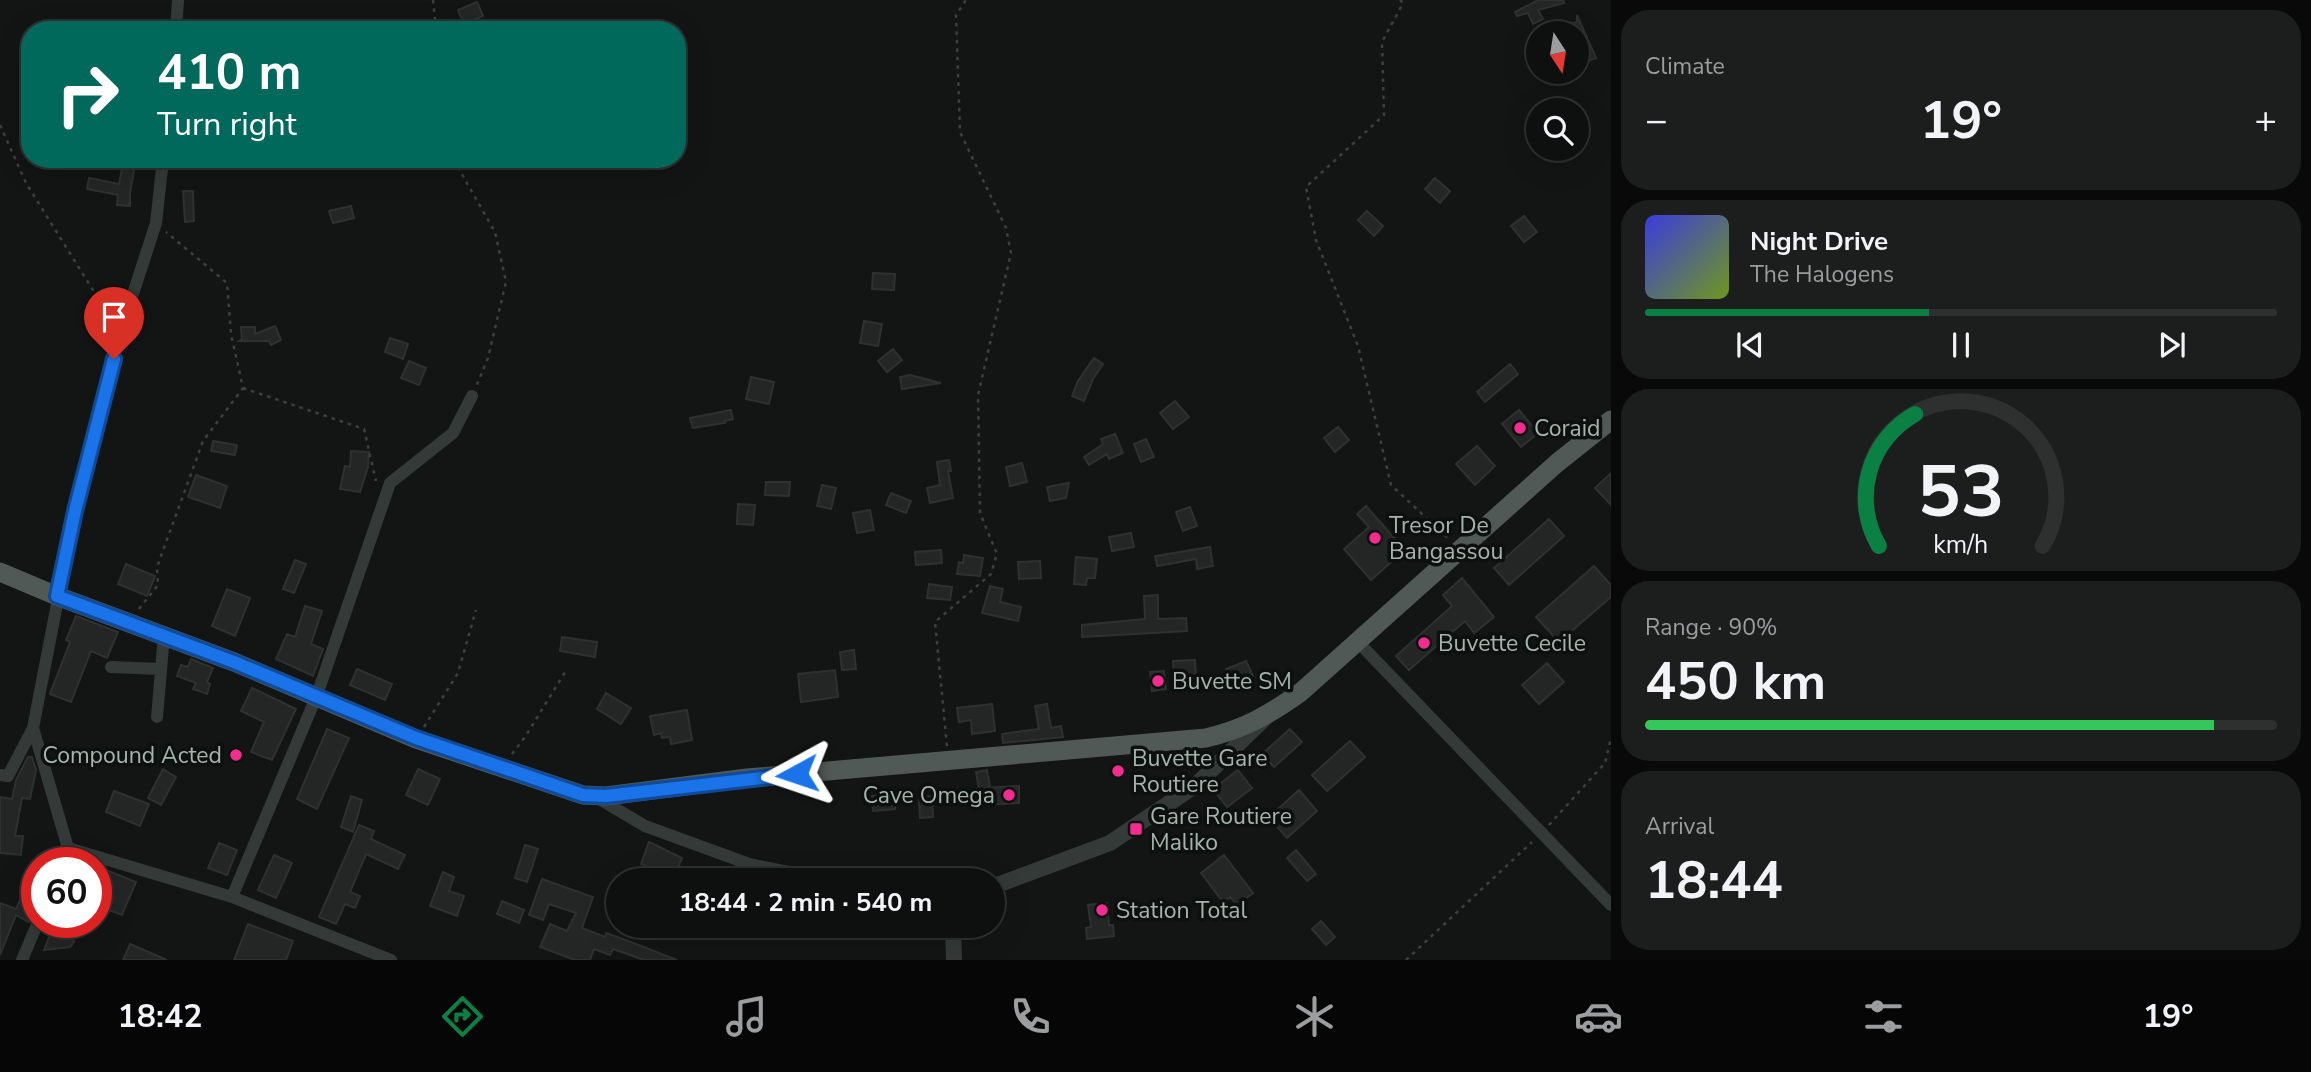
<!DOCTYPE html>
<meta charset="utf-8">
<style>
body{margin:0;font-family:"Nunito Sans",sans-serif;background:#1c1e1d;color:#f1f3f6;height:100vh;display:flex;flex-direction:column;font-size:26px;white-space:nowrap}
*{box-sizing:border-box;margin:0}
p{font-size:23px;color:#9b9d9e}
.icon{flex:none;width:38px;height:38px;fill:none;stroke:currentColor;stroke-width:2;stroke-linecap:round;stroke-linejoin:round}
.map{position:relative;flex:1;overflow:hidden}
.details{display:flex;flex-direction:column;gap:10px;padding:10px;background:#080908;width:700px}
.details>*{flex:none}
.top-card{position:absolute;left:21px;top:21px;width:665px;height:147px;border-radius:28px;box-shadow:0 7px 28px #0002,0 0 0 2px #2e302f;background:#00695c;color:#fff;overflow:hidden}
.needle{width:46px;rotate:168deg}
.fabs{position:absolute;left:1526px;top:21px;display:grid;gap:14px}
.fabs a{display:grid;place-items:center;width:63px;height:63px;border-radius:50%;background:#0e100f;box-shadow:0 7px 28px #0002,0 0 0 2px #2e302f;font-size:35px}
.speed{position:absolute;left:21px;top:847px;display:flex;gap:14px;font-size:35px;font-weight:700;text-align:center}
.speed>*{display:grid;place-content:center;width:91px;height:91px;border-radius:50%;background:#0e100f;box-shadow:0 7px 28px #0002,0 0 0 2px #2e302f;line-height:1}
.speed .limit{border:10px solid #d22;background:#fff;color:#111}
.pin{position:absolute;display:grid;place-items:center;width:60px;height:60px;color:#fff;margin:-72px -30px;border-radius:50% 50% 50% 0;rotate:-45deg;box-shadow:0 0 7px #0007}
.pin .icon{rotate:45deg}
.me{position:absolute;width:77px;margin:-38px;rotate:265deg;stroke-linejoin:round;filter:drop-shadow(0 0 5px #0008)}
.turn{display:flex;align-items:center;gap:24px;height:147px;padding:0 21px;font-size:32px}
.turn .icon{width:91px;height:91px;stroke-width:2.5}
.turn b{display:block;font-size:49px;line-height:60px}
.big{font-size:52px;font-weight:700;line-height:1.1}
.details .tile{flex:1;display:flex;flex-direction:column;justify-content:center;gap:10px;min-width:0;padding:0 24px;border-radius:28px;background:#1c1e1d}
.details .dial{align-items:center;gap:0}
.dial svg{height:182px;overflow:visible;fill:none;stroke:#2e302f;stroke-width:7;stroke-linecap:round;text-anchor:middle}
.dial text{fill:#f1f3f6;stroke:none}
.song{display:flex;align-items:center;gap:21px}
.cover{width:84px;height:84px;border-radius:10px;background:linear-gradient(135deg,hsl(240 70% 55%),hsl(80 70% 35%))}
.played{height:7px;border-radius:4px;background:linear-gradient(90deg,#0b8043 45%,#2e302f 45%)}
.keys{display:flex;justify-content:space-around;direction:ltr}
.heat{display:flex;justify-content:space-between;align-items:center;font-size:38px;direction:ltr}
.charge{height:10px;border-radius:5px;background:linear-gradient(90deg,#34c759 90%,#2e302f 0)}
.trip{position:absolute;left:606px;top:868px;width:399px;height:70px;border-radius:35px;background:#0e100f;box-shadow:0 7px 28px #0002,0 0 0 2px #2e302f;font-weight:700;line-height:70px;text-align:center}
.tabs{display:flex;height:112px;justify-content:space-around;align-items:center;background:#060606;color:#9b9d9e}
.tabs .icon{width:49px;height:49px}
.tabs .selected{color:#0b8043}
.tabs b{font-size:32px;color:#f1f3f6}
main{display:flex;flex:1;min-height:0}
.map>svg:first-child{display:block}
.building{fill:#232625;stroke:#2d3130;stroke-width:2}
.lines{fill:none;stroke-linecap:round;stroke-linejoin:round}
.path{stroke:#3a413e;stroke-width:2.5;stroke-dasharray:3.5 5;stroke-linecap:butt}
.minor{stroke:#343a38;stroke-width:12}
.tertiary{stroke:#343a38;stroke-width:16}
.primary{stroke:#505955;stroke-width:19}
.route-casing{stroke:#114b97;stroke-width:18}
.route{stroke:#1a73e8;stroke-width:12}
.poi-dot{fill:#f42c90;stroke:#0e100f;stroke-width:2.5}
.labels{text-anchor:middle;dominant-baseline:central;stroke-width:7;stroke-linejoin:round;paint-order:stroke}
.poi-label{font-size:23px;fill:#a4b5ad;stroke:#0e100f;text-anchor:start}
</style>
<main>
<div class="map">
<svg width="1611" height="960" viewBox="0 0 1611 960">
<rect width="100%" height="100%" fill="#131514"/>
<path class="building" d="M1538,0H1563L1564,3L1538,10L1543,19L1533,24L1528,13L1517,16L1515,12Z
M477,2L483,16L464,24L458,10Z
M1577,15L1596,58L1577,65V33H1571L1568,25L1577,22Z
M124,159H136L130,193V206L117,205L118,195L87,189L89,178L119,184Z
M1435,178L1450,191L1440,203L1425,189Z
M183,191H193L194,221L185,222Z
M351,206L354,218L333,223L329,211Z
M1367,211L1383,226L1374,236L1358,220Z
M1524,216L1537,232L1524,242L1511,226Z
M873,273L895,274L894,290L872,289Z
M864,321L882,324L878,346L860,343Z
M275,326L281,340L271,345L269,341H239L242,339L241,327H255V334Z
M390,338L408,344L403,359L385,352Z
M893,349L902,360L887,372L878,361Z
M1094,358L1103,364L1093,379L1084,401L1072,396L1078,381Z
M409,361L426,368L419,385L401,378Z
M1510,364L1518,374L1485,402L1477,392Z
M910,375L941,383L902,389L900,377Z
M751,377L774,382L769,404L746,399Z
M1175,401L1189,417L1173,429L1160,413Z
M731,410L733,419L725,421V423L693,428L690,418Z
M1519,410L1538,433L1521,447L1502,424Z
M1338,427L1349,440L1335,452L1324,438Z
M1115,434L1123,453L1109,459L1107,454L1089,465L1084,457L1103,444L1101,439Z
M1146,439L1154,457L1141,462L1134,444Z
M213,441L237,445L235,455L211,451Z
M1477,446L1495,466L1475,485L1456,464Z
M351,451L369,452L368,467L360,492L340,489L345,466L350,467Z
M949,460L951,471H948L953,498L930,503L927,488L940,485L937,462Z
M1022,463L1027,482L1010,486L1006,467Z
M1611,473V505L1595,488Z
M196,475L227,486L220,508L188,497Z
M766,482H790L789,496L765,495Z
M1069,483L1066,498L1050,501L1047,487Z
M822,485L836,488L831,509L817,506Z
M891,493L911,501L906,513L886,505Z
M738,504L755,505L753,525L737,524Z
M1366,506L1405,550L1371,580L1344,549L1369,527L1357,514Z
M1190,507L1197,526L1183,531L1176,512Z
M870,510L874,530L857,533L853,513Z
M1549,519L1564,536L1509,585L1494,568Z
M1131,533L1134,547L1112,551L1109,537Z
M1210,547L1213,566L1197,569L1196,559L1157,566L1155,556Z
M941,550L942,563L916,565L915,552Z
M964,555L983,558L980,576L957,574L959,562L963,563Z
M1076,557L1097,559L1095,578H1087L1086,585L1074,584Z
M295,560L306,564L294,593L283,589Z
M1040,561L1041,578L1019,579L1018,562Z
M126,564L155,576L147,596L118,584Z
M1594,566L1611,585V597L1559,642L1536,617Z
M1462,578L1494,617L1474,633L1465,621L1409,670L1396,656L1452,606L1443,595Z
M929,584L952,587L950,600L927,598Z
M990,586L1003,589L1000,602L1021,607L1018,621L982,613Z
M227,589L250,598L235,636L212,626Z
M1158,595V619L1186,618L1187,631L1082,637V625L1145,619L1144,596Z
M305,606L322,611L311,644L323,649L313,676L276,659L287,634L295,637Z
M76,616L118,632L107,658L91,651L71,702L50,694L70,642L66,640Z
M562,637L597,642L595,657L560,651Z
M854,650L856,669L842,670L840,652Z
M191,659L213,668L207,682L210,684L207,694L193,689L196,683L177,676L181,665L188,667Z
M1195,660L1196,674L1174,676L1173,661Z
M1246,661L1253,676L1232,684L1226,669Z
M1547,663L1564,682L1539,704L1522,685Z
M357,669L392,684L385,700L350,685Z
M835,670L838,697L801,702L798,674Z
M1164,671L1166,689L1152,691L1150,672Z
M252,688L296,709L272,760L251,752L264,722L241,711Z
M606,693L631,708L621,724L597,709Z
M992,704L995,731L972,734L971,720L959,722L957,708Z
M1047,704L1051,728L1061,726L1063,737L1003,743L1002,734L1039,729L1035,706Z
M687,710L692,740L671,744L670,737L662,738L661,733L654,735L650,716Z
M327,729L349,738L317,809L297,799Z
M1290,729L1302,742L1274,767L1262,754Z
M1350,741L1365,757L1327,791L1312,775Z
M28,757H32L36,770L30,799L22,798L15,836H23L21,855L0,853V797L12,799L16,780Z
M163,769L176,777L161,805L148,798Z
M418,769L440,779L428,805L406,795Z
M987,770L990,787L985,788L1019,786V803L981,805V789H979L976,772Z
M1238,770L1252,788L1227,807L1213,789Z
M1299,790L1317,811L1287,838L1269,817Z
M114,791L149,804L140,826L106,812Z
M895,794V809L873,811L872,796Z
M351,796L362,800L353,832L341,827Z
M932,796L933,817L920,818L919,797Z
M359,825L374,831L371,839L405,855L398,869L366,854L350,892L360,896L355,908L345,904L336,924L319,917Z
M649,842L682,858L673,880H650L653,869L641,864Z
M219,843L237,850L227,875L208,868Z
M525,845L538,849L527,882L515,878Z
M1296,850L1316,874L1307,881L1287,858Z
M274,855L292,863L276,898L258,890Z
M1224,855L1253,893L1237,905L1230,897L1223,902L1201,873Z
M96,866L136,882L122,915L96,905Z
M443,872L454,877L449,891L464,896L457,916L430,906Z
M542,879L593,897L582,928L605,937L606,933L623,939L677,960H644L613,949L610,955L594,949L590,960H575L540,947L550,924L567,931L576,913L549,904L543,920L529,915Z
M27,885L37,890V900L33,908L37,913L32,916L28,922L16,915L0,955V903L16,909Z
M502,901L524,910L519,923L497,914Z
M1107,903L1109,925H1113L1114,936L1087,939L1086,928L1091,927L1088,905Z
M1321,921L1335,937L1326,945L1312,929Z
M55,922H66L62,931L72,934L74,942L70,947L44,950Z
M248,924L293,941L286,960H234Z
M130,944L167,960H123Z"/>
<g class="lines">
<path class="path" d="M433,0L436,30
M1400,0L1403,3L1382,42L1384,115L1306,187L1316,240L1358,346L1391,485L1450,540
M0,125L26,183L111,319
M456,159V164L495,232L506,282L488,358L476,387
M243,388L364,429L376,481
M139,609L158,585L157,567L203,441L243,388L231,334L227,283L166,232
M424,727L458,673L476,610
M947,746L935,622L991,574L997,554L980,513L978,395L1011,253L1006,228L960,132L956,15L966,0
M512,754L525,737L567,669
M1549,825L1605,763L1611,738
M1406,960L1532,842"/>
<path class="minor" d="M176,30L178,0
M1358,642L1611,905
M111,667L160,669
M157,717L164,635
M0,775L8,776L33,728
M596,797L645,826L749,864L828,880
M68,848L232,897L391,960
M62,863L68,848L33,728L75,511L120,334L156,223L163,159
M232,897L317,695L390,483L453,433L472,396
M22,960L38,922"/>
<path class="tertiary" d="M992,887L1110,843L1196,785L1264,719
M953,926L954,960"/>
<path class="primary" d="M0,572L57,596L234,662L416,739L583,795L606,796L747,778L1206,738C1244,729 1269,715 1301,692L1557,463L1611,420"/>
</g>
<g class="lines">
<g class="route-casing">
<path id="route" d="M114,359L75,511L57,596L234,662L416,738L583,795L606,796L797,774"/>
</g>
<use href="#route" class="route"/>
</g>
<g class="poi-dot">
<circle cx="1520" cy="428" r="7"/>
<circle cx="1375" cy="538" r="7"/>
<circle cx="1424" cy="643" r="7"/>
<circle cx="1158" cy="681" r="7"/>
<circle cx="236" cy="755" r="7"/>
<circle cx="1118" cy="771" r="7"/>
<circle cx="1009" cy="795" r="7"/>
<rect x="1129" y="822" width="14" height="14" rx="3.5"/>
<circle cx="1102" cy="910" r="7"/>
</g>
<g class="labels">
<g class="poi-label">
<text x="1534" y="428">Coraid</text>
<text x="1389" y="525">Tresor De<tspan x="1389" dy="26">Bangassou</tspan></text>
<text x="1438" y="643">Buvette Cecile</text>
<text x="1172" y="681">Buvette SM</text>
<text x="222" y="755" text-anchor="end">Compound Acted</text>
<text x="1132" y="758">Buvette Gare<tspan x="1132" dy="26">Routiere</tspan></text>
<text x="995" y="795" text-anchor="end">Cave Omega</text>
<text x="1150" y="816">Gare Routiere<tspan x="1150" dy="26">Maliko</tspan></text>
<text x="1116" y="910">Station Total</text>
</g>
</g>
</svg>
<div class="fabs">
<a><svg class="needle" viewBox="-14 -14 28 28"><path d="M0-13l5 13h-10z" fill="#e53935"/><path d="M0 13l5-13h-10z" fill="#9b9d9e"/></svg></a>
<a><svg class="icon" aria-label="search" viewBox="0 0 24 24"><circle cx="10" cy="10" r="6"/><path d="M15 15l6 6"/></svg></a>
</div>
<div class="speed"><div class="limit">60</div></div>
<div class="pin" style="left:114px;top:359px;background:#d93025"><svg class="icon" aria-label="arrive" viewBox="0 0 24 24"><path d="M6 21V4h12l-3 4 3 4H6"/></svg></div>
<svg class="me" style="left:797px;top:774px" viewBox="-20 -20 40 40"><path d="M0-17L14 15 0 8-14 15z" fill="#1a73e8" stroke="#fff" stroke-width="4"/></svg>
<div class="trip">18:44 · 2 min · 540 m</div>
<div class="top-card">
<div class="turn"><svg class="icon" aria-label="right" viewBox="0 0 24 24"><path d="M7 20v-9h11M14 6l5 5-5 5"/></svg><div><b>410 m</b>Turn right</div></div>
</div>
</div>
<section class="details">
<div class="tile"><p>Climate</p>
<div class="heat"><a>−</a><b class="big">19°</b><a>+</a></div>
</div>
<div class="tile">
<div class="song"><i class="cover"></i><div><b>Night Drive</b><p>The Halogens</p></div></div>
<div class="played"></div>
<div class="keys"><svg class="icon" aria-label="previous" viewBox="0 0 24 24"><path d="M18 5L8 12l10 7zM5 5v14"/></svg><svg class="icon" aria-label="pause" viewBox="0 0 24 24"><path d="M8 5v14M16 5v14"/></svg><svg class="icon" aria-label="next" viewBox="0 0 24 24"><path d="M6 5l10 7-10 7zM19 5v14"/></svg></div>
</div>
<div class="tile dial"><svg viewBox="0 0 100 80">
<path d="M14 69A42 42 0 1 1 86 69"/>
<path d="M14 69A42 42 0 0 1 30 11" stroke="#0b8043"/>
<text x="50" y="56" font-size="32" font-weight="700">53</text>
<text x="50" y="72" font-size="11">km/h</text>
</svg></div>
<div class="tile"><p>Range · 90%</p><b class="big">450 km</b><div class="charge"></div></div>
<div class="tile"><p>Arrival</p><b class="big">18:44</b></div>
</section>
</main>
<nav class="tabs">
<b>18:42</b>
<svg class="icon selected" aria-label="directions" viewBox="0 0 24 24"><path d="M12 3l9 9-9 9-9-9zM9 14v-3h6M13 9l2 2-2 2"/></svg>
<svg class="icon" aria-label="music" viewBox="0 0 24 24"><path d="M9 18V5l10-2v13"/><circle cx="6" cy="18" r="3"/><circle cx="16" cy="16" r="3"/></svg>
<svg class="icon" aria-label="phone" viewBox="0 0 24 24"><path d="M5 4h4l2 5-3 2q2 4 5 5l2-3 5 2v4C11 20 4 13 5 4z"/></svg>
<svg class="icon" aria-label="climate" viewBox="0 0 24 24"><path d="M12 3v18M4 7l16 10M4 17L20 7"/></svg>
<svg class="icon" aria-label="car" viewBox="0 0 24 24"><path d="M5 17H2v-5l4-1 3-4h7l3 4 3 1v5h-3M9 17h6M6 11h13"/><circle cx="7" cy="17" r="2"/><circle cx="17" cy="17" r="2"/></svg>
<svg class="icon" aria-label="filters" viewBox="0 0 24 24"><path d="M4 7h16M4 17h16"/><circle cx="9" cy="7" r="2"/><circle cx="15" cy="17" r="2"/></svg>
<b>19°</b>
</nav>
